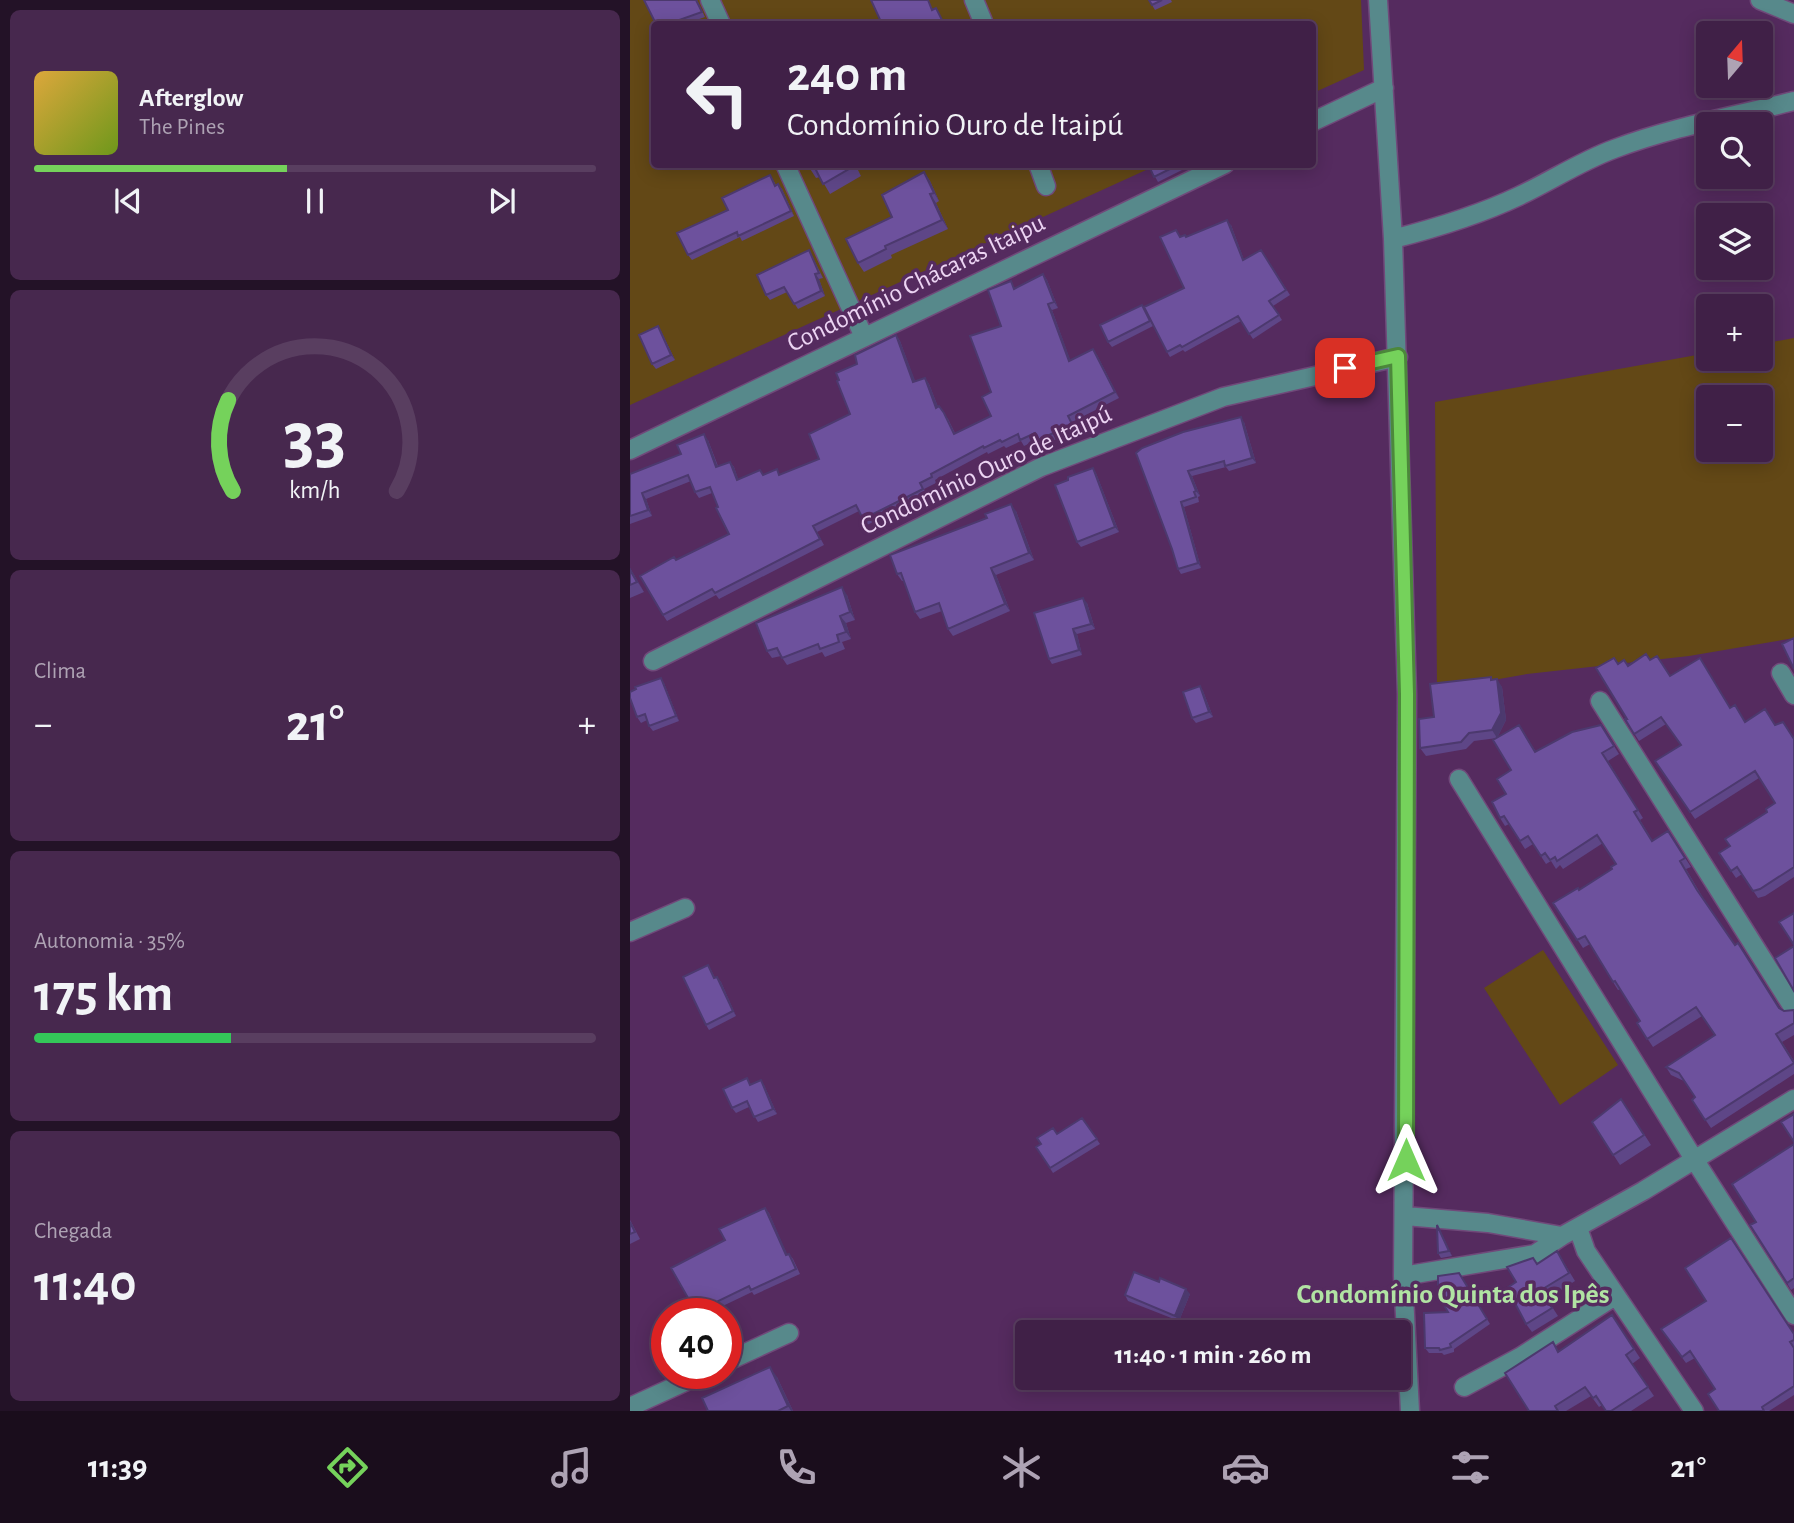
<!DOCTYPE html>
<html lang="pt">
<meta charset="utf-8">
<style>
body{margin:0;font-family:"Alegreya Sans",sans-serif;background:#47284e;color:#f1f3f6;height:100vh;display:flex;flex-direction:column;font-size:26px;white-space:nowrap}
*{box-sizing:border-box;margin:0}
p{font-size:23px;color:#aea3b4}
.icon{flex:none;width:38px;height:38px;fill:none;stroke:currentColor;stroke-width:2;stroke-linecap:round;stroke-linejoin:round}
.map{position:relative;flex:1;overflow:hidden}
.sheet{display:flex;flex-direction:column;gap:10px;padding:10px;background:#231227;width:630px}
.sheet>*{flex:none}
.hud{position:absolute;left:21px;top:21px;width:665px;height:147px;border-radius:7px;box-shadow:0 4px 18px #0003,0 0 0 2px #593e60;background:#402047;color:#f1f3f6;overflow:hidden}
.needle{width:46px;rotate:19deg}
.tools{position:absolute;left:1066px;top:21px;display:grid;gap:14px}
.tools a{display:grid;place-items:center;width:77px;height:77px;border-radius:7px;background:#402047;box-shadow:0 4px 18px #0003,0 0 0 2px #593e60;font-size:35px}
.speed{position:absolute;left:21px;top:1298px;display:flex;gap:14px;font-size:35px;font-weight:700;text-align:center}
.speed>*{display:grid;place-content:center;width:91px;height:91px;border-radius:50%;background:#402047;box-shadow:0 4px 18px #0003,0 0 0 2px #593e60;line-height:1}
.speed .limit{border:10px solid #d22;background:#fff;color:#111}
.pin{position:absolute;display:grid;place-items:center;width:60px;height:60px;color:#fff;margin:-30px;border-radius:14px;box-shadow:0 4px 10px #0006}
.me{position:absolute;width:77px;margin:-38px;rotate:0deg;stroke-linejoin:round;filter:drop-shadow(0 0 5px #0008)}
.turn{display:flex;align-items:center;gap:24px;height:147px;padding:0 21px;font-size:32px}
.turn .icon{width:91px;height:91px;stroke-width:2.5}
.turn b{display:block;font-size:49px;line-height:60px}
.big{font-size:52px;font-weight:700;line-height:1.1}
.sheet .tile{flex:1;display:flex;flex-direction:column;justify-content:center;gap:10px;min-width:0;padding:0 24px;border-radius:10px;background:#47284e}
.sheet .dial{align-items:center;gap:0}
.dial svg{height:182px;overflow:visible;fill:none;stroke:#593e60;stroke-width:7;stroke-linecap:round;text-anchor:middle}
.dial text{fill:#f1f3f6;stroke:none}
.song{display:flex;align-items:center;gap:21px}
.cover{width:84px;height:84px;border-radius:10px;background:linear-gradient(135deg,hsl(40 70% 55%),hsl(80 70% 35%))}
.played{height:7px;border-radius:4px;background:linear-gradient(90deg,#75d25b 45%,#593e60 45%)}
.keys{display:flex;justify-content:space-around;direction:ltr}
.heat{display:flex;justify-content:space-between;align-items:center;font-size:38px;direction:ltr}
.charge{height:10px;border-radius:5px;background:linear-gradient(90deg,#34c759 35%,#593e60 0)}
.trip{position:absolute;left:385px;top:1320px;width:396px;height:70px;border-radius:7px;background:#402047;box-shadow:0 4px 18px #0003,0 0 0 2px #593e60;font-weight:700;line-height:70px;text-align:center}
.tab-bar{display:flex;height:112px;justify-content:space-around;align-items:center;background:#1a0d1c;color:#aea3b4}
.tab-bar .icon{width:49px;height:49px}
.tab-bar .on{color:#75d25b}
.tab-bar b{font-size:32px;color:#f1f3f6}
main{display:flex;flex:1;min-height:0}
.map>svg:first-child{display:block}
.green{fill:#634816;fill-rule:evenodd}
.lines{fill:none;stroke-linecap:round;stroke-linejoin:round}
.minor-casing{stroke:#70497a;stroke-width:21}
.minor{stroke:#57898b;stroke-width:18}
.wall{fill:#5e4687}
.shaded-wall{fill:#4c396e}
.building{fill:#6d519d;stroke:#4c396e;stroke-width:2}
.route-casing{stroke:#4c883b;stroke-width:18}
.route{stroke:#75d25b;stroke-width:12}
.labels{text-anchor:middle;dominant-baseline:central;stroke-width:7;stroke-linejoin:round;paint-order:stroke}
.street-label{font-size:26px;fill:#ecd4f3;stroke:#552b5f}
.neighbourhood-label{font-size:28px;font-weight:bold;fill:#b1e3a3;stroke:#552b5f}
</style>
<main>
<section class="sheet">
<div class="tile">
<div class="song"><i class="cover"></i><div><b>Afterglow</b><p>The Pines</p></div></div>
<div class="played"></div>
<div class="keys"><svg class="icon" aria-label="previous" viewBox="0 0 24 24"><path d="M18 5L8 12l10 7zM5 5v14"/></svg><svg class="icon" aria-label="pause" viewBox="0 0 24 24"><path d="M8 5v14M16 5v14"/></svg><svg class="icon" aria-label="next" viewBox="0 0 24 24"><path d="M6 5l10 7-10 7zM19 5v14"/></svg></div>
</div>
<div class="tile dial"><svg viewBox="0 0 100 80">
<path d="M14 69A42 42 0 1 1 86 69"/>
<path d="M14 69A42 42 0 0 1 12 29" stroke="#75d25b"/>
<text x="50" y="56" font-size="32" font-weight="700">33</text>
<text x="50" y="72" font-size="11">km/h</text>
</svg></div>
<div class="tile"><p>Clima</p>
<div class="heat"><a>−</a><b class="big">21°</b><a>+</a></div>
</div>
<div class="tile"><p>Autonomia · 35%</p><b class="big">175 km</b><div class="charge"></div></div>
<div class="tile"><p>Chegada</p><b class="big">11:40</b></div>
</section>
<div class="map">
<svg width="1164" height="1411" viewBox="0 0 1164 1411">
<rect width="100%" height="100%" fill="#552b5f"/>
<path class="green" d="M0,0H731L734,70L683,93L682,24H24V164L527,165L0,405Z
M1164,338V638L1059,656L897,674L807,690L805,402L1078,353V359H1130L1131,344ZM1078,397H1130V450H1078Z
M913,950L988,1065L930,1105L854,988Z"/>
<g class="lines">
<g class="minor-casing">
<path id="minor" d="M80,0L91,24
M344,0L354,24
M748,0L763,239L777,694L773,1276L780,1411
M1130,0L1164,14
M682,122L754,88
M155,164L234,337
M408,164L416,186
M763,239C806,228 849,215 889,196C921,181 951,161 984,149C1042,127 1104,116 1164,101
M0,450L595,164
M23,661L411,467L593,397L768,357
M1151,673L1164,695
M970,701L1164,1009
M829,779L1064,1159L1164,1315
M0,932L55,908
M775,1216L858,1223L932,1236
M948,1228L956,1251L1064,1411
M773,1276L905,1254L932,1236L1013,1191L1164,1099
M96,1362L159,1333
M834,1387L890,1357L985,1296
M0,1407L72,1374"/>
</g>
<use href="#minor" class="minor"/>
</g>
<path class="wall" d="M67,0L75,17L55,24H26Z
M519,0H541L542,2L525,10Z
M177,164H225L231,176L200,194L190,177L186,178Z
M514,164H564L528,182L519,166L516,167Z
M294,172L300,181L309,201L306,203L318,229L261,255L262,258L234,272L228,263Z
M140,175L146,185L148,184L152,189L164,216L112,241L110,237L62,260L58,255L98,210Z
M601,225L614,260L631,250L660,295L643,306L652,320L623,339L611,321L555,352L553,350L540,357L537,352L554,288L551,237H556Z
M179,250L193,278L189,279L195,296L168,309L157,292L140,300L136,295Z
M413,274L417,280L428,308L422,310L440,360L467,355L489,398L442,422L446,429L413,446L409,439L394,446L391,441L376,448L374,446L358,454L357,452L305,480L306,483L294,489L297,495L237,525L229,511L187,532L194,545L89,599L86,595L37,621L33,615L46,560L99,534L82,493L69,498L65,492L61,481L16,499L22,516L0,524V474L51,454L78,440L88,466L100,462L104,467L108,479L133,475H151L189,459L220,414L209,380L227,364L266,335L270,341L285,382L295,378L299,384L308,407L318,419L325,433L361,416V392L371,326L385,288Z
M512,305L523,326L482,347L478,342Z
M31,331L45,360L26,369L22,364Z
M614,422L626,463L599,471L596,467L562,476L570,496L568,497L569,502L554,507L571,568L551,574L548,569L553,432Z
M463,468L466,473L489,532L451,547L447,542L438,480Z
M386,511L404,560L366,575L380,611L323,636L318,629L312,611L290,619L285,612L274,581H272L267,574Z
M0,568L14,592L0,598Z
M217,595L225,620L216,623L221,639L212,642L215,649L195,657L192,652L157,665L151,656L142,658L137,651Z
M457,603L465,629L447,634L452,655L422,664L419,659Z
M1016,654L1020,660L1041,676L1101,708L1116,722L1145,725L1164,738V877L1135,896L1128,898L1112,874L1106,878L1089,853L1100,846L1137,812L1145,803L1129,778L1065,819L1025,761L1051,745L1036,724L1009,741L995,719H997L988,664L998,665Z
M31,678L34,683L49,721L23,731L19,726L17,720L11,723L7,717Z
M863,680L872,687L876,720L867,738L894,733L906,752L971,725L989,754L978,761L1013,818L1010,820L1022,840L1043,839L1061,867L1056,869L1073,898L1105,945L1150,1008L1154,1011L1164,1010V1035L1152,1042L1164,1061V1074L1081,1128L1062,1100L1065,1097L1054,1081L1041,1075L1036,1067L1085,1035L1072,1016L1023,1047L1007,1023L1010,1021L991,989L988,990L983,982L960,944L953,948L923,903L949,890L982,869L986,864L973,843L933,869L930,865L926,869L921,861L916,864L903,844L895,849L879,824L875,826L870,818L876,794L881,770L867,738L844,741L836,749L796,756L790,748L804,717Z
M570,686L573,691L583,717L566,723L562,718Z
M81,970L85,978L87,977L91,982L106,1016L79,1030L76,1025Z
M121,1085H134L147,1114L128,1122L119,1107L106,1113L102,1108Z
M998,1109L1021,1145L990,1165L962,1122Z
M452,1118L470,1144L423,1173L406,1147Z
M1164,1144V1288L1161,1290L1157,1283L1126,1222Z
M135,1208L139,1213L157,1255L159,1254L163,1259L170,1274L124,1295L122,1292L76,1314H67L41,1268L95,1240Z
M0,1220L10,1239L0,1244Z
M810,1230L822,1256L811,1258L808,1253Z
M927,1251L945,1281L917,1299L928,1316L902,1332L896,1324L886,1282L907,1264Z
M829,1273L860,1324L824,1349V1352L814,1355L812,1353H799L795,1348L818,1312Z
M560,1294L549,1321L498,1301L495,1295Z
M982,1315L1010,1358L1002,1364L1024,1396L1001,1411H976L972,1405L969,1407L961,1396L936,1411H899L929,1351Z
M1031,1329L1164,1334V1395L1139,1411H1089L1085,1389L1065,1358L1056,1363Z
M147,1377L163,1411H78Z"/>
<path class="shaded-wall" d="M294,172L300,181L309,201L304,193Z
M148,184L152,189L164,216L161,211Z
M300,194L306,203L318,229L312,220Z
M597,220L601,225L616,265L613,260Z
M185,274L189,279L195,296L191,291Z
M413,274L417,280L428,308L424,302Z
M418,304L422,310L443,367L439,361Z
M28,326L31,331L45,360L41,355Z
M266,335L270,341L288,388L283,382Z
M463,349L467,355L489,398L485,392Z
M295,378L299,384L311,414L306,408Z
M611,417L614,422L626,463L622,458Z
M74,434L78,440L90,473L86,467Z
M100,462L104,467L111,486L107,480Z
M463,468L466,473L489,532L485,527Z
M558,471L562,476L570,496L566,491Z
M12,493L16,499L22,516L18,510Z
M551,502L554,507L571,568L568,563Z
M381,504L386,511L404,560L399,553Z
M0,568L14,592L0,570Z
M361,568L366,575L380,611L375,604Z
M212,587L217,595L225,620L220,612Z
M453,598L457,603L465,629L461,624Z
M210,616L216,623L221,639L216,632Z
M443,629L447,634L452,655L449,650Z
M31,678L34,683L49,721L46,716Z
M867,679L872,687L876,720L867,738L862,730Z
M570,686L573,691L583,717L579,712Z
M87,977L91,982L106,1016L103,1011Z
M131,1080L134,1085L147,1114L143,1109Z
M135,1208L139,1213L160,1260L156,1255Z
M807,1225L810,1230L822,1256L819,1251Z
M556,1289L560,1294L549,1321L545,1316Z
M140,1367L147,1377L163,1411H161L158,1406Z"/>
<path class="building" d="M14,0H66L72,12L38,24H26Z
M241,0H298L302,10L306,8L314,24H252Z
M519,0H532L522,5Z
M177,164H223L224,166L193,184L184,166L179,168Z
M518,164H550L524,177Z
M294,172L304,193L300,194L312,220L255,246L256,249L228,263L216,239L262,217L252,195Z
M140,175L145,186L148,184L161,211L108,236L107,232L58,255L47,233L98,210L92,198Z
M597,220L613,260L631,250L656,290L639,301L649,315L619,334L608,316L552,347L550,345L537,352L514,307L554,288L530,237L546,230L550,237L555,235L556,237Z
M179,250L189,273L185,274L191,291L164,304L154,287L136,295L127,275Z
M413,274L424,302L418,304L439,361L463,349L485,392L438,416L442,424L409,440L405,433L390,440L388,434L372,442L370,440L354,448L353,446L301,474L302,477L290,483L293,489L233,519L226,505L183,526L190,539L85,593L82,589L33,615L10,576L44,557L46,560L99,534L86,508L88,507L80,487L65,492L58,475L12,493L18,510L0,516V474L51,454L47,445L74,434L86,467L100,462L107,480L130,470L133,475L147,469L149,475L189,459L179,434L220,414L207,381L209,380L206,373L227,364L225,355L266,335L283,382L295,378L306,408L309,406L314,413L324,434L361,416L352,397L361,392L340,336L371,326L358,290L381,281L384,289Z
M512,305L520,321L478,342L470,325Z
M28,326L41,355L22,364L9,335Z
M611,417L622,458L595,466L594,461L558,471L566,491L564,492L566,497L551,502L568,563L548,569L542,549L506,453L512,448L553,432Z
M463,468L485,527L447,542L425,485L438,480V477Z
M381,504L399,553L361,568L375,604L318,629L309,603L285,612L271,573L267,574L260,555L357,518L355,514Z
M0,570L7,582L0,585Z
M212,587L220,612L210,616L216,632L207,635L209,642L190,649L188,644L152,658L147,648L137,651L126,623Z
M453,598L461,624L443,629L449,650L419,659L404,613Z
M1164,638V669L1152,644Z
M1016,654L1020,660L1027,656L1040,676L1070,658L1100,708L1105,705L1115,722L1135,709L1145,725L1153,722L1164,739V867L1130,889L1123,891L1107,867L1101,871L1089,853L1100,846L1095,839L1137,812L1136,809L1145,803L1125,771L1060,812L1025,761L1051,745L1031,717L1004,734L995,719H997L966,668L984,658L988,664L994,660L998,666Z
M861,677V680L867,679L871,713L862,730L839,733L831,742L790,748L789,719L804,717L800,684Z
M31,678L46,716L19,726L15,714L7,717L0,698V692L6,689L5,687Z
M570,686L579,712L562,718L553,692Z
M889,725L905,752L942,732L971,725L984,746L972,753L1008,810L1004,812L1022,841L1038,831L1055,858L1050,861L1067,890L1105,945L1108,943L1149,1008L1154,1011L1164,1010V1023L1146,1034L1164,1063L1075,1120L1062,1100L1065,1097L1049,1073L1036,1067L1085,1035L1066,1007L1017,1039L1007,1023L1010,1021L985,981L983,982L955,936L947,940L923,903L948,888L949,890L982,869L981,867L986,864L967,835L927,861L925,857L920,860L915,853L911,856L898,836L890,841L874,816L870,818L862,802L876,794L867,779L881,770L863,740Z
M1164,913V945L1149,922Z
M1164,946V991L1145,958Z
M78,965L84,978L87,977L103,1011L76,1025L53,977Z
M117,1078L120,1085L131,1080L143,1109L124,1117L117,1101L102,1108L93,1089Z
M991,1099L1014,1135L983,1155L962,1122Z
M1164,1114V1142L1151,1122Z
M452,1118L467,1139L420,1168L406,1147L411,1144L407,1138L423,1128L427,1134Z
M1164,1144V1278L1157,1283L1120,1225L1126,1222L1102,1184Z
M135,1208L156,1255L159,1254L166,1269L121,1290L119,1286L66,1312L41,1268L95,1240L89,1229Z
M0,1222L5,1232L0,1234Z
M807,1225L819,1251L808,1253Z
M1101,1238L1164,1334V1340L1160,1342L1164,1348V1386L1132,1407L1134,1411H1089L1078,1394L1085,1389L1060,1351L1052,1357L1031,1329L1076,1301L1055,1268Z
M927,1251L939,1273L911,1290L922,1308L896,1324L877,1288L886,1282L877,1267L903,1258L907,1264Z
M504,1272L529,1282L530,1278L556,1289L545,1316L495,1295Z
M829,1273L857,1319L820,1344L821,1347L810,1350L809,1348H795L794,1313L818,1312L808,1295V1276Z
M982,1315L1004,1349L996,1355L1018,1387L981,1411H976L966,1396L963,1398L955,1387L925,1406L928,1411H899L875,1373L923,1342L928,1352Z
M140,1367L158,1406L148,1411H78L72,1398Z"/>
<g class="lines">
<g class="route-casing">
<path id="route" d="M715,368L768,356L777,694L776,1160"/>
</g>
<use href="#route" class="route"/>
</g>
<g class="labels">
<g class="street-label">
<text transform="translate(286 283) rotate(-26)">Condomínio Chácaras Itaipu</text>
<text transform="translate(356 470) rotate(-25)">Condomínio Ouro de Itaipú</text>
</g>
<g class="neighbourhood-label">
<text x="823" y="1295">Condomínio Quinta dos Ipês</text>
</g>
</g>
</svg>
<div class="tools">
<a><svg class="needle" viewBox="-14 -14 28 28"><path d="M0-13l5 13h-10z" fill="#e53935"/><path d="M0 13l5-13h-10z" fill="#aea3b4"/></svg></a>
<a><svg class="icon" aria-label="search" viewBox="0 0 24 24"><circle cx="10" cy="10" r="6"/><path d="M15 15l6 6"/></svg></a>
<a><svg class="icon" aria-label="layers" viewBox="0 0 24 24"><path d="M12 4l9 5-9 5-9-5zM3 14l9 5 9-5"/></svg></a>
<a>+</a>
<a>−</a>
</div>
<div class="speed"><div class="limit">40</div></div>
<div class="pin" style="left:715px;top:368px;background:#d93025"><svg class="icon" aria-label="arrive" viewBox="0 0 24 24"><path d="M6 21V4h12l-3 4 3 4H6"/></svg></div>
<svg class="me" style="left:776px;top:1160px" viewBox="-20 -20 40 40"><path d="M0-17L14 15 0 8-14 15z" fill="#75d25b" stroke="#fff" stroke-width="4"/></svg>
<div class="trip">11:40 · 1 min · 260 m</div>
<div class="hud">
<div class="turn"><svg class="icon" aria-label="left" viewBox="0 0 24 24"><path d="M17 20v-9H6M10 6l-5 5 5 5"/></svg><div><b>240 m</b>Condomínio Ouro de Itaipú</div></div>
</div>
</div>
</main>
<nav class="tab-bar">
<b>11:39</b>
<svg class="icon on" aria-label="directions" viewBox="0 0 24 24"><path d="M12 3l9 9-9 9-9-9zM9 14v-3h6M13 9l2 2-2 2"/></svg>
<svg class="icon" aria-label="music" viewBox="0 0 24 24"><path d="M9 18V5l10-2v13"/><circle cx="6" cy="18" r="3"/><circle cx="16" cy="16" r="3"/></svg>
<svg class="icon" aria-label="phone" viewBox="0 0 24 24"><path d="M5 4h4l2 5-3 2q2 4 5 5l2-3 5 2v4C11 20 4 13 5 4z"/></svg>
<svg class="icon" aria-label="climate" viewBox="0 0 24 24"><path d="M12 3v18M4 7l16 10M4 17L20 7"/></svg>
<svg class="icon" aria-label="car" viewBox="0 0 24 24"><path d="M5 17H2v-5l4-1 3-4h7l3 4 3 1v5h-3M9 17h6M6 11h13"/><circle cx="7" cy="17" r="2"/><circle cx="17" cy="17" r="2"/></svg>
<svg class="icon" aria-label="filters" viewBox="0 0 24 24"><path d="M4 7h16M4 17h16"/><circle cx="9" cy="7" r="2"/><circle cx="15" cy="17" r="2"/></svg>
<b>21°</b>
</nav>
